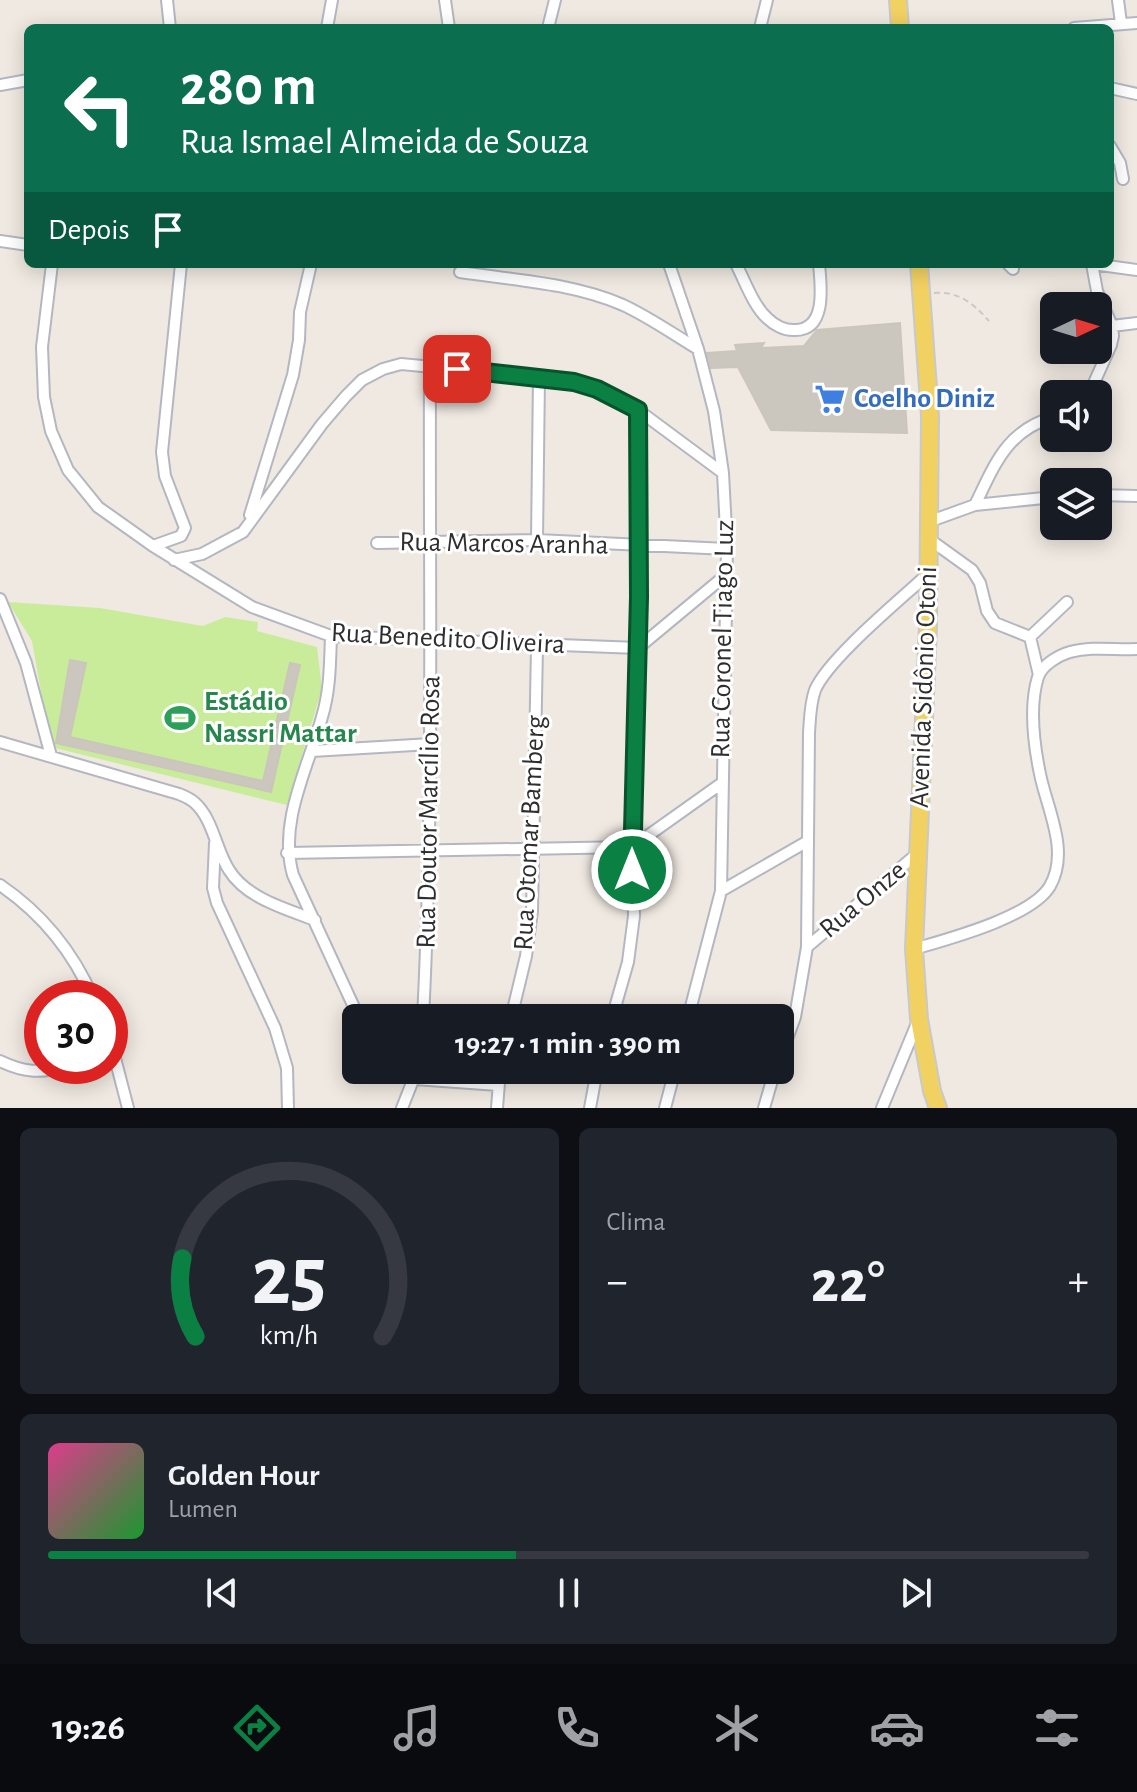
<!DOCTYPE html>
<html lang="pt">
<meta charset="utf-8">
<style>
body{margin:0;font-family:"Alegreya Sans",sans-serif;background:#20242c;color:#f1f3f6;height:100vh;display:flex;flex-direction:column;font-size:30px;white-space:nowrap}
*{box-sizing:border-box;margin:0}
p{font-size:26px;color:#9ea1a6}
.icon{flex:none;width:44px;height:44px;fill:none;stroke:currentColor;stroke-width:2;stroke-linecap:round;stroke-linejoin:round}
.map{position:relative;height:1108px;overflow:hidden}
.side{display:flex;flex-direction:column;gap:20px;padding:20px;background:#0d0f14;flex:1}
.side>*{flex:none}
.hud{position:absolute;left:24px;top:24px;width:1090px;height:244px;border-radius:12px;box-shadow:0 4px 20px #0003;background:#0b6e4f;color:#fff;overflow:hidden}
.needle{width:52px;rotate:86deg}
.buttons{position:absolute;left:1040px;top:292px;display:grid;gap:16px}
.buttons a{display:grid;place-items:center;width:72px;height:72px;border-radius:12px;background:#171b24;box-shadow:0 4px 20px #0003;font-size:40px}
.speed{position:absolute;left:24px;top:980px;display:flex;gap:16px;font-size:40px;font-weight:700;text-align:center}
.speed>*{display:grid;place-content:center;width:104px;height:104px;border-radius:50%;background:#171b24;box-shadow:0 4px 20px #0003;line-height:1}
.speed .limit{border:12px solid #d22;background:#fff;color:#111}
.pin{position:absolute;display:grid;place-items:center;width:68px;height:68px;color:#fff;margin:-34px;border-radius:16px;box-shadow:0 4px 12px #0006}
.me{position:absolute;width:88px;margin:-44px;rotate:0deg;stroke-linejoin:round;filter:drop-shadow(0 0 6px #0008)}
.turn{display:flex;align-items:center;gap:28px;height:168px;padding:0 24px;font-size:36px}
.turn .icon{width:104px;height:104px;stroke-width:2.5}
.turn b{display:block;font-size:56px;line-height:68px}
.then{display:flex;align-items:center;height:76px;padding:0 24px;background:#0003;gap:16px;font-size:30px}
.big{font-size:60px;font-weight:600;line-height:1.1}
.side .widget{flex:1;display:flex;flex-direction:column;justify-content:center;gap:12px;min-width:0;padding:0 28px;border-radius:12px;background:#20242c}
.side .dial{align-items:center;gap:0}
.dial svg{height:208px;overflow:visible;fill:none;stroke:#363941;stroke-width:7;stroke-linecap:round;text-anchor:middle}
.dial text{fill:#f1f3f6;stroke:none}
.song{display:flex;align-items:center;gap:24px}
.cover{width:96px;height:96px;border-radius:12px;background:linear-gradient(135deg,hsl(330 70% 55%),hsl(130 70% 35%))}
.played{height:8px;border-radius:4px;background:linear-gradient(90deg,#0b8043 45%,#363941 45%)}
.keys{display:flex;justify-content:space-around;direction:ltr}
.heat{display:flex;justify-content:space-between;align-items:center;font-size:44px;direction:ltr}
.side .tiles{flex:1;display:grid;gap:20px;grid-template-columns:1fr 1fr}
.widget:last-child{grid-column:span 2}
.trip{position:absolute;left:342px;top:1004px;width:452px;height:80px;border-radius:12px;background:#171b24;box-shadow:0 4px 20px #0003;font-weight:600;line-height:80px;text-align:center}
.dock{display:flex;height:128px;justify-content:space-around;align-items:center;background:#090b0e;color:#9ea1a6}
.dock .icon{width:56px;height:56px}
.dock .active{color:#0b8043}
.dock b{font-size:36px;color:#f1f3f6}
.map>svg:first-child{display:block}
.pitch{fill:#c9ec9a}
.building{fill:#cbc7bf;stroke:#cbc5ba;stroke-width:2}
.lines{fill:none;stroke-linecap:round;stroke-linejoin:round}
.minor-casing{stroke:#b4b7c1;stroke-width:14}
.primary-casing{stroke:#c9c9c9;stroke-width:20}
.path{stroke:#c9c9c9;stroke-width:2;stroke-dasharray:6 4;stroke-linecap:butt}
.minor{stroke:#fff;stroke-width:10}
.primary{stroke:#f2d163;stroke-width:16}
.route-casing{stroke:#07532c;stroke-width:20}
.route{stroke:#0b8043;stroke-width:14}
.labels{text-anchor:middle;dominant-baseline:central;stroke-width:6;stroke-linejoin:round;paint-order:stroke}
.shop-label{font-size:28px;font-weight:bold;fill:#366cbe;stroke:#fff;text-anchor:start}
.street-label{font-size:28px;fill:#2e2e2e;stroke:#fff}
.leisure-label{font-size:28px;font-weight:bold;fill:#27864d;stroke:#fff;text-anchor:start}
</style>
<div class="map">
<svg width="1137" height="1108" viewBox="0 0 1137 1108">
<rect width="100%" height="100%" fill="#efe9e1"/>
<path class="pitch" d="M8,602L100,608L203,626L225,617L258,622L257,631L317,647L322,689L287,805L51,747L32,641Z"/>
<path class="building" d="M900,323L907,433L771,430L738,367L711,368L707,353L737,351L735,345L764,343L761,348L804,346L817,330Z
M70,660L86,663L70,737L263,781L290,663L300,665L271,792L56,743Z"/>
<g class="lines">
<g class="minor-casing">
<path id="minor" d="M167,0L170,28
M445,0L449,28
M1118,0L1121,23
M327,28L332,0
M548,28L555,0
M760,28L767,0
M1074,28L1137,23
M0,85L28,80
M1110,88L1137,94
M1110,146L1120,163L1123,179
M0,241L28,245
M52,264L42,347L44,397L51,431L68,470L98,507L153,546L252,607L331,636L638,648L727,574
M669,264L698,349L714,411L723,473L727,549L721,891L688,1018
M736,264C745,281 753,305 767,318C774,325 785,331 795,330C827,330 821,286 819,264
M1008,264L1013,269
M1093,264L1137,270
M460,272C514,280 572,283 623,305C649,317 673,334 698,349
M1112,326L1137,323
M1089,394L1111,345L1113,336L1112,326L1097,291L1092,264
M1098,495L1137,496
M975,505C995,464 1007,430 1054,417
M250,515L293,375L299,340L300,312L311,264
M928,522L975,505L1054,497
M929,539L972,570L980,583L987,611L995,623L1030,637L1067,602
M537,540L539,377
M377,543L537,540L727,549
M153,546L181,536L185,528L165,476L162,452L181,264
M174,560L202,554L243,532L322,424L346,396L362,380L383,369L401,364L539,377L574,382L597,389L638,410L723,473
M0,599L26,663L51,756
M331,636C330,664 330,691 322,717C308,768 278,822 293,875L359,1018
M1030,637L1039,675
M0,742L179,794C184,796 191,799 195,803C213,819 216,850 229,870C246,898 286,909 315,920
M312,751L431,744
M215,843L213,888L217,903L275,1028L287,1068L288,1108
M287,853L632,847L722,783
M0,885C41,913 73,952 93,998
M721,891L808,841
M807,947L918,853
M914,949C948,939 1032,917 1050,886C1070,851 1047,809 1040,774C1034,745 1029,706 1038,677C1042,665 1059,655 1070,652C1092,646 1115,650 1137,649
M423,1018C434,801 429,583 430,366
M511,1018L526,956L532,911L537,646
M612,1018L628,962L634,916L632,847L638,648V410
M110,1039L128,1108
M780,1058L795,1017L807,947L809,733C810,719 810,704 815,690C829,658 900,600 928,574
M0,1061C23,1072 40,1074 64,1066
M393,1070L415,1079L498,1085
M402,1108L417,1070
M497,1108L500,1070
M590,1108L597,1070
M665,1108L675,1070
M764,1108L775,1070
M882,1108L918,1021"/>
</g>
<g class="primary-casing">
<path id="primary" d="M898,0L900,28
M919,264L930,416L928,626L914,949L919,1019L932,1091L938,1108"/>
</g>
<path class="path" d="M934,293C958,291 973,303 989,321"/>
<use href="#minor" class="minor"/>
<use href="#primary" class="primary"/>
</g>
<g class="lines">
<g class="route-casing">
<path id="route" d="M457,369L574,382L597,389L638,410L639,597L632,870"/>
</g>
<use href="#route" class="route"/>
</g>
<defs>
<g id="supermarket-bare" transform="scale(2.4)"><path d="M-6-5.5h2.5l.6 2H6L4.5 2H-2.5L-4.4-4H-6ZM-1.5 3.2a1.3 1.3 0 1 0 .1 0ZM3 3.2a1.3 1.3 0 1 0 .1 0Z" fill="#3f7fe0" stroke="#fff" stroke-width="2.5" paint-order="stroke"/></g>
<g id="stadium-bare" transform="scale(2.4)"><path d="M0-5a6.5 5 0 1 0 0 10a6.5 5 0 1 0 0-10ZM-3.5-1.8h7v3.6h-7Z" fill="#2e9e5b" stroke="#fff" stroke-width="2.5" paint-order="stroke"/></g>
</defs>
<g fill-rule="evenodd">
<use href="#supermarket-bare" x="830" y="399"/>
<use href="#stadium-bare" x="180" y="718"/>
</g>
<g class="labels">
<g class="shop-label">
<text x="854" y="399">Coelho Diniz</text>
</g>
<g class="street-label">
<text transform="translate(504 544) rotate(1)">Rua Marcos Aranha</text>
<text transform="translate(448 639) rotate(3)">Rua Benedito Oliveira</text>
<text transform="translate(723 639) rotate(-89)">Rua Coronel Tiago Luz</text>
<text transform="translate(924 687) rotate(-88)">Avenida Sidônio Otoni</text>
<text transform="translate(429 812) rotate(-89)">Rua Doutor Marcílio Rosa</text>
<text transform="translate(530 833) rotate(-87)">Rua Otomar Bamberg</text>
<text transform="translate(863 900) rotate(-40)">Rua Onze</text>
</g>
<g class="leisure-label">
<text x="204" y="702">Estádio<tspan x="204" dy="32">Nassri Mattar</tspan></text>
</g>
</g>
</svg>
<div class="buttons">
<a><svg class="needle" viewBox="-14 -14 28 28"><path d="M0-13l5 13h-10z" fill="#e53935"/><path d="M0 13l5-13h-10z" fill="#9ea1a6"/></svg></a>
<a><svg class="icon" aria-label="sound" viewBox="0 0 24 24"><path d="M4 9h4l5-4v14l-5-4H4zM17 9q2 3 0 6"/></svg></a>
<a><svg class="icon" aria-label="layers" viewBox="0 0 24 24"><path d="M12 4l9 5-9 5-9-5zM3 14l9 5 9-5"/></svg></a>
</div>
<div class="speed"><div class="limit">30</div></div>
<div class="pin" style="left:457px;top:369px;background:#d93025"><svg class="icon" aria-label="arrive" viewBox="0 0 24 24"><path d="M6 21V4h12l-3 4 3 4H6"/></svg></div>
<svg class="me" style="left:632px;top:870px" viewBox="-20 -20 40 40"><circle r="17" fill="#0b8043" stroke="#fff" stroke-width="3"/><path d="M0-11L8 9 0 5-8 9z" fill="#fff"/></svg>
<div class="trip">19:27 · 1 min · 390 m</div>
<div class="hud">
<div class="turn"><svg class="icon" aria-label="left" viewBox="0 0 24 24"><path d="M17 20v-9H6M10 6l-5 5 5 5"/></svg><div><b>280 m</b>Rua Ismael Almeida de Souza</div></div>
<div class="then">Depois<svg class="icon" aria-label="arrive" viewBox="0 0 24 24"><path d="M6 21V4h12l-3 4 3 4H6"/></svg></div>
</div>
</div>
<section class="side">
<div class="tiles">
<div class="widget dial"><svg viewBox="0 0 100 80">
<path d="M14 69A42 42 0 1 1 86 69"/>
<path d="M14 69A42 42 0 0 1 9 39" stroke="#0b8043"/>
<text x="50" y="56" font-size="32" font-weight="700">25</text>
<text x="50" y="72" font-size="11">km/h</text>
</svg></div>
<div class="widget"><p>Clima</p>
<div class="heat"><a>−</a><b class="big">22°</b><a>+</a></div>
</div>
<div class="widget">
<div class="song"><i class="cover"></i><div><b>Golden Hour</b><p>Lumen</p></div></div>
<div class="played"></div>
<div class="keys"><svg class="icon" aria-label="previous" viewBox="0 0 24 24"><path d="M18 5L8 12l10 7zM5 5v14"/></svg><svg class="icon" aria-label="pause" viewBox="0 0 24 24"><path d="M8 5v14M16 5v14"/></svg><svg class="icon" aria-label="next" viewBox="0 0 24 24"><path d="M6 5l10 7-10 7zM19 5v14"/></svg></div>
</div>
</div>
</section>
<nav class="dock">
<b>19:26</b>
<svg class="icon active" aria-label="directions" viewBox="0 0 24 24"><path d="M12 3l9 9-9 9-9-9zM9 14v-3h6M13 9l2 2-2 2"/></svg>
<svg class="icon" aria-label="music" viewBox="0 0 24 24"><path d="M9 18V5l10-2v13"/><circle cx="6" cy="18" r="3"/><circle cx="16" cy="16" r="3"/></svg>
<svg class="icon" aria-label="phone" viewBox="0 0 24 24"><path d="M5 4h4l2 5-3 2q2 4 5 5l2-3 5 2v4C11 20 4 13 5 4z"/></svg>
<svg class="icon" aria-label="climate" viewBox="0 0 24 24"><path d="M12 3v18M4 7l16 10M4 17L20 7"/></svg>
<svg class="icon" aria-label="car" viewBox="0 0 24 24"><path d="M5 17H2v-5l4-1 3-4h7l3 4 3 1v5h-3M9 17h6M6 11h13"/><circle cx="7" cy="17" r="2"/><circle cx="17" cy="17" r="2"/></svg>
<svg class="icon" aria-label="filters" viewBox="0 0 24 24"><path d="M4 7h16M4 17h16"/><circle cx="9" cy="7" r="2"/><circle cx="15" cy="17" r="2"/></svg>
</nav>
